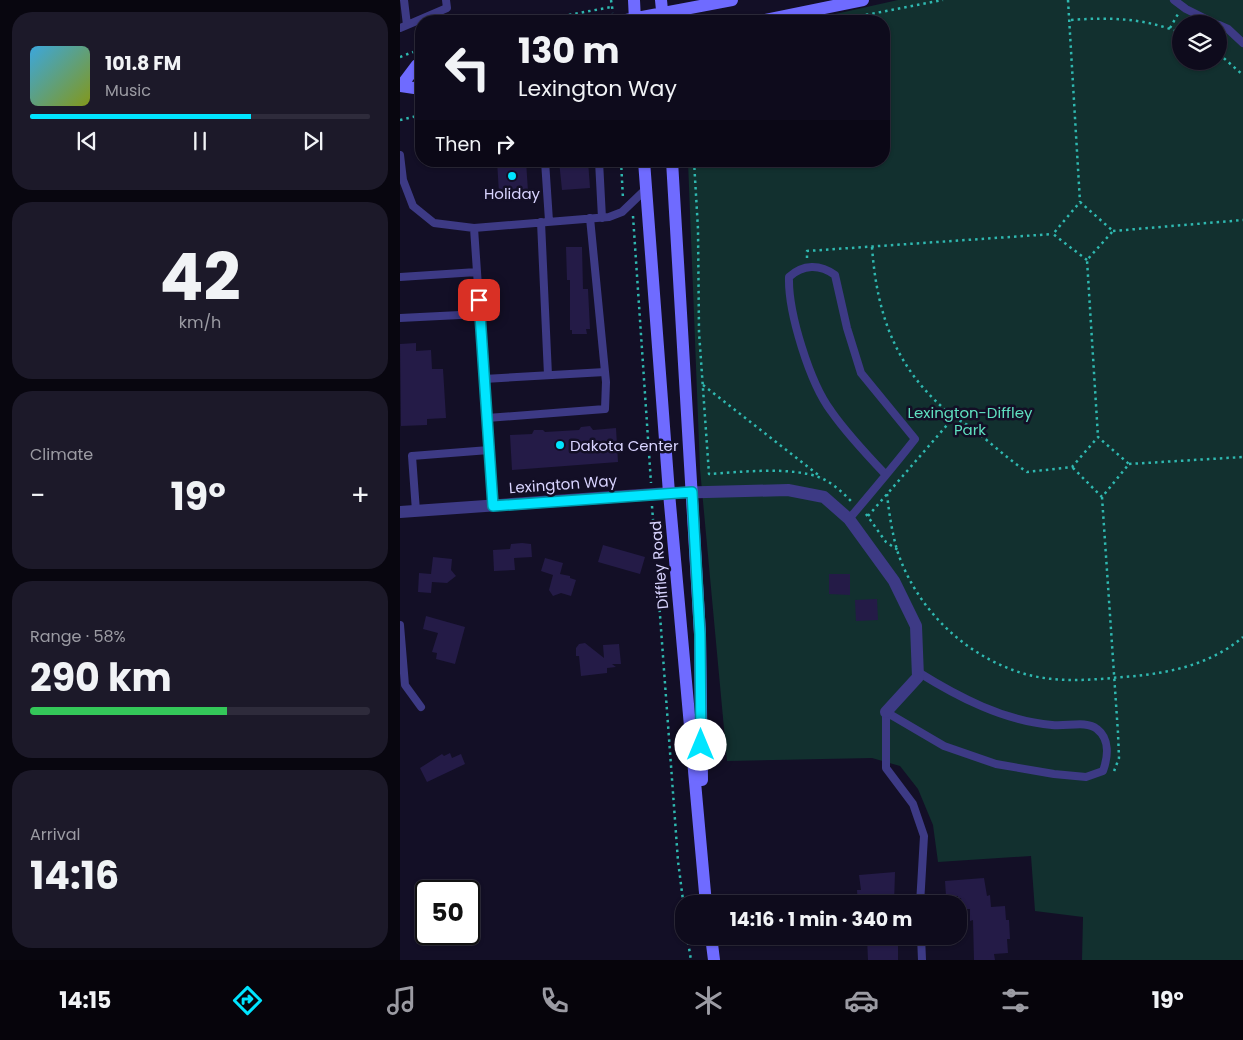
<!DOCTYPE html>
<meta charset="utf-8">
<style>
body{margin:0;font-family:Poppins,sans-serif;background:#1c1929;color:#f1f3f6;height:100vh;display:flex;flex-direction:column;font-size:19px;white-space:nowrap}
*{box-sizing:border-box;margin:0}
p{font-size:16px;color:#9b9ba3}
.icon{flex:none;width:28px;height:28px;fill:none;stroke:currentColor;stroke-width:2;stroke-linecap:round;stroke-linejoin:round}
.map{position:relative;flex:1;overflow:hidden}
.panel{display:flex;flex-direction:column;gap:12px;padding:12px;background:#08060f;width:400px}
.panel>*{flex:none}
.hud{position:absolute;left:15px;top:15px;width:475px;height:152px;border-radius:20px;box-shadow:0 1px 4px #0004,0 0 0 1px #2e2b3b;background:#0e0b1c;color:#f1f3f6;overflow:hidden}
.fabs{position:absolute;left:772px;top:15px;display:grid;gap:10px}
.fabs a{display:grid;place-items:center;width:55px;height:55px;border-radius:50%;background:#0e0b1c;box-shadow:0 1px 4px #0004,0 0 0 1px #2e2b3b;font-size:25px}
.speed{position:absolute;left:15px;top:880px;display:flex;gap:10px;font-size:25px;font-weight:700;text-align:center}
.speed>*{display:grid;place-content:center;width:65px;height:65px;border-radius:50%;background:#0e0b1c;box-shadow:0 1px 4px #0004,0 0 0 1px #2e2b3b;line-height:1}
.speed .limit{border:2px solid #111;border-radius:8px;background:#fff;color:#111}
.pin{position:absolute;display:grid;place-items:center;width:42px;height:42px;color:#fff;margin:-21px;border-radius:10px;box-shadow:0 2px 8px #0006}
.me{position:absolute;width:55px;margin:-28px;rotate:0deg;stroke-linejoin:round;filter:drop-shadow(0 0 4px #0008)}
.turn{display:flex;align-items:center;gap:18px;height:105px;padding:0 20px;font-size:22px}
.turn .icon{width:65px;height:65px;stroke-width:2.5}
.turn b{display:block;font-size:35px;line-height:42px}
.then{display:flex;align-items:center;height:48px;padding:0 20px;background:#0003;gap:10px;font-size:19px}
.big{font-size:38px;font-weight:700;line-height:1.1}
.panel .widget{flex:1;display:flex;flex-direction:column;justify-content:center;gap:8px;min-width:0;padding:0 18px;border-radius:20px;background:#1c1929}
.panel .dial{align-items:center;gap:0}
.dial b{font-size:65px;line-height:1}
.song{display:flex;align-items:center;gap:15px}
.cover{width:60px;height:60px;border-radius:8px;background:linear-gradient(135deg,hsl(200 70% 55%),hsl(70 70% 35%))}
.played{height:5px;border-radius:2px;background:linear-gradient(90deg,#00e5ff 65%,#2e2b3b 65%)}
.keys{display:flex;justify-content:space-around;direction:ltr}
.heat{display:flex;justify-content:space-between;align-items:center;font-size:28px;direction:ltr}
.charge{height:8px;border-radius:4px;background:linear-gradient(90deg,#34c759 58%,#2e2b3b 0)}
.trip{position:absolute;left:275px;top:895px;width:292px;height:50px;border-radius:20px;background:#0e0b1c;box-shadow:0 1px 4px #0004,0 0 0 1px #2e2b3b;font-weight:700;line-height:50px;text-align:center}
.tabs{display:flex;height:80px;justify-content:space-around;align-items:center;background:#06040b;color:#9b9ba3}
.tabs .icon{width:35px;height:35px}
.tabs .current{color:#00e5ff}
.tabs b{font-size:22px;color:#f1f3f6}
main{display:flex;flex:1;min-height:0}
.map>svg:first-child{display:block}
.green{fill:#12302f;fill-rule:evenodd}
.building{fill:#241b47}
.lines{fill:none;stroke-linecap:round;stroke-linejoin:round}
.path{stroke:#2fb8b0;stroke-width:2.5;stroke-dasharray:2.5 4;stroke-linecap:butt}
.lane{stroke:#3d3a85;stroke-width:8}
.street{stroke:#3d3a85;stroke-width:12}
.secondary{stroke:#6f6bff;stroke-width:12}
.route-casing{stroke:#0095a6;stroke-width:12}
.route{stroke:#00e5ff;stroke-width:9}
.poi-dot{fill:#00e5ff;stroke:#130f26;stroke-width:2}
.labels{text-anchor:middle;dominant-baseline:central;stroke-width:5;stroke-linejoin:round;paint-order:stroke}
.poi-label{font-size:15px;fill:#d9d4ff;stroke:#130f26}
.park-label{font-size:15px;fill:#5fe0c0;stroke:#130f26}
.street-label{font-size:15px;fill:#d9d4ff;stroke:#130f26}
</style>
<main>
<section class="panel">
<div class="widget">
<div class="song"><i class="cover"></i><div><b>101.8 FM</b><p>Music</p></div></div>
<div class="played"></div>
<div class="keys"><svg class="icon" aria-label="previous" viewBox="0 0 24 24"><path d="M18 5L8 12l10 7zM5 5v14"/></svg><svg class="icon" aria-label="pause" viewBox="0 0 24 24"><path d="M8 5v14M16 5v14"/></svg><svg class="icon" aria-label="next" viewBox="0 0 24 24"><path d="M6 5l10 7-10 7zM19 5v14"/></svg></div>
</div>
<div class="widget dial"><b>42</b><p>km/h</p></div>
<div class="widget"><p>Climate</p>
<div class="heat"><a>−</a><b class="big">19°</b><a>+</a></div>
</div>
<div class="widget"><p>Range · 58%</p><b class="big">290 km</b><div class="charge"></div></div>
<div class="widget"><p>Arrival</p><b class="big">14:16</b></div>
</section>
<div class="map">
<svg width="843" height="960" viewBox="0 0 843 960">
<rect width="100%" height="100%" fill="#130f26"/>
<path class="green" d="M498,0H843V960H682L683,917L635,911L631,856L538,862L533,825L518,789L500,766L472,758L327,761L300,469L288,161H484V21H404ZM781,24H819V61H781Z"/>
<path class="building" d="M97,161H126L128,191L99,193Z
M159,161H188L190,188L162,190Z
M166,247H182L183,289H188L190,329H186L187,334H172V330H170V280H167Z
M16,343V351L31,350L32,369H43L46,418L27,419V425L1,426L0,344Z
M190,426L193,430L216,428L218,462L112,470L110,435L132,434L134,430H143L145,432L179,430L181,427Z
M122,543L131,544L132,557L114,558L115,570L94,571L93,550L110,549L111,544Z
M203,545L245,557L240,574L198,562Z
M33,557L52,559L51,570L56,576L47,583L32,582L31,593L18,592L19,573L31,574Z
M145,558L163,563L160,574L170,576V578L176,580L171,596L161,593L153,596L149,590L153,575L141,571Z
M429,574H450V595L429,594Z
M477,599L478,620L456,621L455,600Z
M26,616L65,627L55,664L36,659L37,653L32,652L38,633L23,629Z
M185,643L204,658L203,645L219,644L221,664H212L216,667L207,668V673L181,676L179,656H176V648L179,644Z
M50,753L52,758L61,754L65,764L27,782L20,768L42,754L44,756Z
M495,872L494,904H458L457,890H461L459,875Z
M584,878L587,896L590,895L591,907L605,906L606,920H609L610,939H607L608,953L594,954L595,960H574L573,920L570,921V909H562L561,898L558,899V896H546L545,881Z
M470,936H498V960H468L467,938Z"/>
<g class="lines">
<path class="path" d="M211,0L213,13
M668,0L680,202
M671,20C710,17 744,18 781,33
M137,21L211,7
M434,21L543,0
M770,28L778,14
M819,54L843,75
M0,57L13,52
M0,120L21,115
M221,161L223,199
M294,161L298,229L299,332L309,474C341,472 392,466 421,478C433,483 444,494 452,502
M233,216L251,483
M713,231L843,220
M472,247C477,317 497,372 554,417C560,421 567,424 573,429C591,443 608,459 627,472L672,467L698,437L729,464L702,497L672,467
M407,258V251L653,234
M687,260L653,234L680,202L713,231L687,260L698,437
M303,385L421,477
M729,464L843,457
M487,494C489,513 492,532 497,550C516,609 566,657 625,674C657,683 691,680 723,677C765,674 809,666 843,637
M702,497L718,733L719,758L713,774
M252,506L278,861L284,908
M466,514L486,542L498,550
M468,516L554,417
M287,936L291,960"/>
<path class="lane" d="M4,0L7,25
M774,0L786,9L816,24
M819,25L828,29L843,43
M0,28L47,8L46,0
M0,155L3,180L13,206L34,223L74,228L209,217L222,212L246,189
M145,161L149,221
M199,161L202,218
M141,222L148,375
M74,228L93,506
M0,277L77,272
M0,318L80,314
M84,379L205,372
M87,418L205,409L206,382L190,218
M16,511L12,456L89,450
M449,519C471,493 494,466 515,439L461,373L447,328L435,275C420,264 403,264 389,277C388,313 410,383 431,411C447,434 467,455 486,475
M0,625L5,685L21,707
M518,672C558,697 604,721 652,725C666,727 686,720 697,729C710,739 708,757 703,771L686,777L654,774L596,764L544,746L486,712V768L513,804L524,836L520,904
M521,936L522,960"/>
<path class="street" d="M0,512L269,493L388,490L424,497L449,519L494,581L516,626L518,677L486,712"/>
<path class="secondary" d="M234,0L235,21
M261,0L263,21
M221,21L332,0
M360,21L463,0
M0,86L21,89
M1,86L17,65L21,64
M244,161L269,493L306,904
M272,161L300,634L302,780
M311,936L314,960"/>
</g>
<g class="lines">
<g class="route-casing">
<path id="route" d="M79,300L93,506L292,492L300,634L301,745"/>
</g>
<use href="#route" class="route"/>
</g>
<g class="poi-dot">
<circle cx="112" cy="176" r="5"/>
<circle cx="160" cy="445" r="5"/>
</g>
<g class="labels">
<g class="poi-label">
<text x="112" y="193">Holiday</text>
<text x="170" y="445" text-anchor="start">Dakota Center</text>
</g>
<g class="park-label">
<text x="570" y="412">Lexington-Diffley<tspan x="570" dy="17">Park</tspan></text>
</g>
<g class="street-label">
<text transform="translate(163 484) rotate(-4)">Lexington Way</text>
<text transform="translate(259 565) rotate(-95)">Diffley Road</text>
</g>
</g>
</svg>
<div class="fabs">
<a><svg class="icon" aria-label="layers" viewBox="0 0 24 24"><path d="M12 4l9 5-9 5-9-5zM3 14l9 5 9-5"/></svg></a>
</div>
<div class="speed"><div class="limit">50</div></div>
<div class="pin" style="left:79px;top:300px;background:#d93025"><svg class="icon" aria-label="arrive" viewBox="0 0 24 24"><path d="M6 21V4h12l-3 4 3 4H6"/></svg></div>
<svg class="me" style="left:301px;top:745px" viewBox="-20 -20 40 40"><circle r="19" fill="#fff"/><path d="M0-13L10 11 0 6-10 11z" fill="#00e5ff"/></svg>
<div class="trip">14:16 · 1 min · 340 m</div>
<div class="hud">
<div class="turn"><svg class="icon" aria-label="left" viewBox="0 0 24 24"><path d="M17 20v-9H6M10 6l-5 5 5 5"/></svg><div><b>130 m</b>Lexington Way</div></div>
<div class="then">Then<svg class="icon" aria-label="right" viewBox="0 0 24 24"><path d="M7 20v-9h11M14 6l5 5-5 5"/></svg></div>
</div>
</div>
</main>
<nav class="tabs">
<b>14:15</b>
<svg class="icon current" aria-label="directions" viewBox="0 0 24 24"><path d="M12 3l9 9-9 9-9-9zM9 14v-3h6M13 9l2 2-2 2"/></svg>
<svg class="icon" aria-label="music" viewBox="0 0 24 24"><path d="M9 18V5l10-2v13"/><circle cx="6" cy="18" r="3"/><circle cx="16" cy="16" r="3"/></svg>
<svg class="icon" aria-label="phone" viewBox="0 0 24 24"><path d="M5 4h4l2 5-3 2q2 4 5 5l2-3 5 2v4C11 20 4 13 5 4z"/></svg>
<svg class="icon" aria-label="climate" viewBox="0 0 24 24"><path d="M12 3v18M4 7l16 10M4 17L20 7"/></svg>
<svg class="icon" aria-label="car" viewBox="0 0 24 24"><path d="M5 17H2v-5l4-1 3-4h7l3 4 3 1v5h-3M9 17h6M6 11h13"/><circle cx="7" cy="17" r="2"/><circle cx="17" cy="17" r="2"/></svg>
<svg class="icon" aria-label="filters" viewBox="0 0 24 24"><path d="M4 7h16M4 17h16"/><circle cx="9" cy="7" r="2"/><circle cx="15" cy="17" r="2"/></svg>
<b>19°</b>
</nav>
